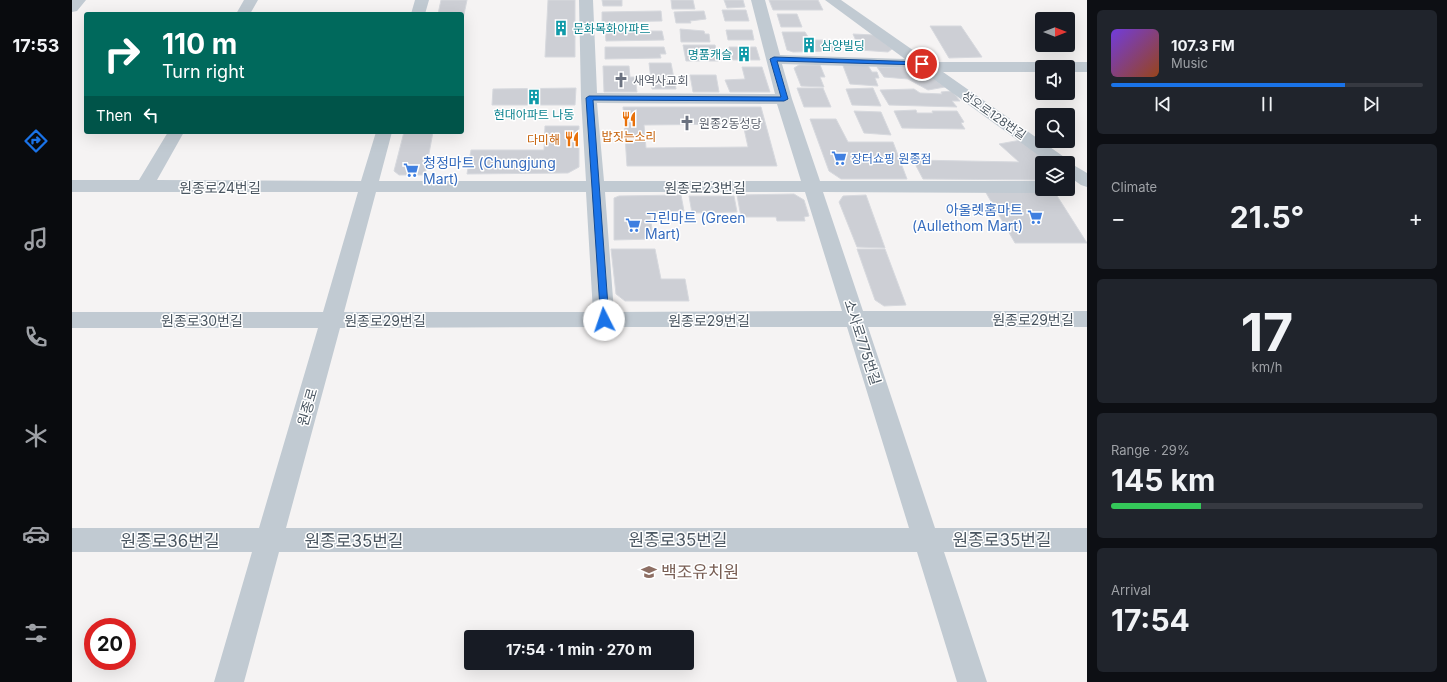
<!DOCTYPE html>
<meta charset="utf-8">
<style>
body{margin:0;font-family:Inter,"Noto Sans KR",sans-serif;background:#20242c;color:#f1f3f6;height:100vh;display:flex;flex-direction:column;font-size:15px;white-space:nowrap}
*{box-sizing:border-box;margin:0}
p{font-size:13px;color:#9ea1a6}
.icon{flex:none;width:22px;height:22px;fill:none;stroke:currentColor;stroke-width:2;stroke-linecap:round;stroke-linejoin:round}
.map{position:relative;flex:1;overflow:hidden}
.sheet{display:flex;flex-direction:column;gap:10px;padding:10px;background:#0d0f14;width:360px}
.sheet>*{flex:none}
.guide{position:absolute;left:12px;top:12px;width:380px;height:122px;border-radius:4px;box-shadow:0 4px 16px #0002;background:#00695c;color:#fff;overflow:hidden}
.needle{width:26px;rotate:90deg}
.buttons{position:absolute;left:963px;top:12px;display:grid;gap:8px}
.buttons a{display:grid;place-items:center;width:40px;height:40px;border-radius:4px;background:#171b24;box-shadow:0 4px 16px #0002;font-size:20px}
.speed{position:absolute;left:12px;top:618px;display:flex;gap:8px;font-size:20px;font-weight:700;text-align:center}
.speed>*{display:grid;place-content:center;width:52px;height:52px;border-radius:50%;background:#171b24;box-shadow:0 4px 16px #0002;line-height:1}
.speed .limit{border:6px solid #d22;background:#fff;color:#111}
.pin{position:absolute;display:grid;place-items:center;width:34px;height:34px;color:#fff;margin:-17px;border:2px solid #fff;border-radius:50%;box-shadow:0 1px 4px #0007}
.me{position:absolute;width:44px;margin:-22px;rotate:356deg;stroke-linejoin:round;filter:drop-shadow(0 0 3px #0008)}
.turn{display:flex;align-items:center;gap:14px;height:84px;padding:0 12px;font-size:18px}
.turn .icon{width:52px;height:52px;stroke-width:2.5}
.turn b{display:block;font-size:28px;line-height:34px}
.then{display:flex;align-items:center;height:38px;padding:0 12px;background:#0003;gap:8px;font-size:15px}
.big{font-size:30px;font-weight:700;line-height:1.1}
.sheet .widget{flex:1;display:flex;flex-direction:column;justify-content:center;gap:6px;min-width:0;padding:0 14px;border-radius:6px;background:#20242c}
.sheet .dial{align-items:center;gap:0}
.dial b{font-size:52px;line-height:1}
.song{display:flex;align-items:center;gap:12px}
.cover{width:48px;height:48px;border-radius:6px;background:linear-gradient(135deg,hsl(260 70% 55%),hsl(20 70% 35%))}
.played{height:4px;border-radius:2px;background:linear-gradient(90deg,#1a73e8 75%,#363941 75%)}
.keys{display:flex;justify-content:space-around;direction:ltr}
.heat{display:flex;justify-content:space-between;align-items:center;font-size:22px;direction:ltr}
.charge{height:6px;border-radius:3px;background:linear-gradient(90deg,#34c759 29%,#363941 0)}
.trip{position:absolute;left:392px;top:630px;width:230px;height:40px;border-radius:4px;background:#171b24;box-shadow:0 4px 16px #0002;font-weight:700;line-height:40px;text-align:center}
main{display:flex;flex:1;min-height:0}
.menu{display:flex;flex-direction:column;width:72px;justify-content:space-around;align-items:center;background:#090b0e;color:#9ea1a6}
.menu .icon{width:28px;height:28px}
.menu .selected{color:#1a73e8}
.menu b{font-size:18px;color:#f1f3f6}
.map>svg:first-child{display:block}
.building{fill:#cdcfd5;stroke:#d7d9de;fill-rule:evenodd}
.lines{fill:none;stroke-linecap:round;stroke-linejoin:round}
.minor{fill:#c1cad2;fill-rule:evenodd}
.route{fill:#1a73e8;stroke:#114b97}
.labels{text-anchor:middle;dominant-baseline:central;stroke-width:3;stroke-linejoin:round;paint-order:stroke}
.far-culture-label{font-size:12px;fill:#0d838f;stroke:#fff;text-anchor:start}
.far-worship-label{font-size:12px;fill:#5b616d;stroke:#fff;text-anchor:start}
.far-street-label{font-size:12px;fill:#4a5661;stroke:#fff}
.far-food-label{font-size:12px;fill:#c56008;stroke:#fff}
.far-shop-label{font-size:12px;fill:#366cbe;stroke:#fff;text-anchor:start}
.shop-label{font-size:14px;fill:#366cbe;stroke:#fff;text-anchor:start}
.street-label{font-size:14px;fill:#4a5661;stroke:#fff}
.near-street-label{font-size:17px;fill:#4a5661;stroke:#fff}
.near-education-label{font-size:17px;fill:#785e54;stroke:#fff;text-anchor:start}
</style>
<main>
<nav class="menu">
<b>17:53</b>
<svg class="icon selected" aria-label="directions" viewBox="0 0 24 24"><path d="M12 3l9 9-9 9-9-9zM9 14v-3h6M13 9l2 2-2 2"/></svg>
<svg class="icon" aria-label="music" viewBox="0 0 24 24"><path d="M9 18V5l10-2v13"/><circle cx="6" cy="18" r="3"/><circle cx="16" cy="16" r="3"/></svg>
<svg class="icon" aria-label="phone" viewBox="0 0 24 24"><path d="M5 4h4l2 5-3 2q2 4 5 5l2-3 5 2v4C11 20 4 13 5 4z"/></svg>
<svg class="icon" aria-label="climate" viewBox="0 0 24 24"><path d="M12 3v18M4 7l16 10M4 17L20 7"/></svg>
<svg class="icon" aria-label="car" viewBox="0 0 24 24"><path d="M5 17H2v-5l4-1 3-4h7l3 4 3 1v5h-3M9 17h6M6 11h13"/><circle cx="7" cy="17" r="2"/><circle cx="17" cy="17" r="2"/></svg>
<svg class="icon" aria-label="filters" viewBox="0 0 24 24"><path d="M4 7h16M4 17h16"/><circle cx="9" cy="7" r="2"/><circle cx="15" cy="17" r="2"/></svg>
</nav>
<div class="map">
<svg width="1015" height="682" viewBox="0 0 1015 682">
<rect width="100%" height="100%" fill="#f5f3f3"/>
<path class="building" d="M369,0H395L390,24V14H366Z
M476,0H503V57H473Z
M530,0H550V6H531Z
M599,0H621L623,9H600Z
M652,0H671L673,7L655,8Z
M697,0H746L751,10H701Z
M650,10H674L677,21H653Z
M589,11L590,21L530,22V12Z
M632,11L634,19L618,21L619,23H604L602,12Z
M705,14H725L730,27H709Z
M858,26H889L910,57L877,58Z
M608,29L632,31L633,34H637L638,42H609Z
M654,30H680L682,40H656Z
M533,31H590L592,40L534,41Z
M710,32H733L738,40H758L763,51L721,52L715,50Z
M781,34L802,35L820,49L816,52L788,50Z
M611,45H643L647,61H614Z
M533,47H592L594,54H588L589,58L533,59Z
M657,47H684L688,60H661Z
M577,63H599L604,89H580Z
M770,63L795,64L800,72H805L807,78H803L806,86L778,84Z
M727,65H748L753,77H748L752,87L729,86L722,68Z
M531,66H557L558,77H563L565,92H532Z
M670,67H690L698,92H658L653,80L673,79Z
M805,67L846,68L873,87L856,90L836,79L812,77Z
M618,75H644L647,92H621Z
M504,88L503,105H420L421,89Z
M725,88H751L759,107H732Z
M801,88L809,106L780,105L774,89Z
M842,89L848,93L870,94L869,92L880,91L888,101H880L885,107L817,105L808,90Z
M551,107H689L705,166H555ZM671,124L676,147L574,148L572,125Z
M844,110L845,113H861L860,111H885L892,122L889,123L893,129L830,128L822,111Z
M782,111L809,112L819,135L792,133Z
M738,119H764L776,142H821L835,179H769L757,171Z
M473,126H507V167L496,173L395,174L399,150H472Z
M332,132H361L353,175H327L322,171Z
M949,140L978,163H970V180L851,179L841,160L947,162L927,144Z
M913,191H982L1015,243H943Z
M722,194L732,200L737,216L732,217L733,221H705L704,217H669L665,195Z
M609,195L612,211L578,212L581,239L542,240V198L547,196Z
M794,195L813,248L785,247L767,202L771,196Z
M617,196H662L665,212L620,213Z
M539,249H583L589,279H613L617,301H553L544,294Z
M785,249H813L834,305L812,306L803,300Z"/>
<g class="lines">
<path class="minor" d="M0,0H14L5,11L0,12Z
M172,0H186L178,14H164Z
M343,0H357L353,14H339Z
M507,0H521L525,93L703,94L679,0H693L708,55L833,59L753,0H769L858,62H1015V72H996V67H970V72H871L995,159L998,163L1015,173V187L1009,185L996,176V163H977L846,68L710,64L720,99L748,181H970V189H978L970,193L751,192L791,311H1015V327H796L863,528H1015V552H872L915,682H885L845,552H207L172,682H142L180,552H0V528H187L246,328H0V312H251L286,192H0V180H67L96,132H112L85,180L289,181L304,132H320L307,181H514L509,98ZM525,103L705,104L729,181H532ZM304,192H514L521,312H272ZM533,192H733L770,311L542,312ZM530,327H775L837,528H214L268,328Z"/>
</g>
<path class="route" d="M702,57L850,62L853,64L850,65L705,61L716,99L712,101L521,100L537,320L535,323H529L514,98L517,96L709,97L698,59Z"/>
<defs>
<g id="building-bare" transform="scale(1.2)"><path d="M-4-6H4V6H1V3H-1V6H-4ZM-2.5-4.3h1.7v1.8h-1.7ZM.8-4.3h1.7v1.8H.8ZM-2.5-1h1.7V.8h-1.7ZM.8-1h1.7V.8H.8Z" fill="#0f9aa8" stroke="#fff" stroke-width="2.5" paint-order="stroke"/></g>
<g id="church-bare" transform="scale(1.2)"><path d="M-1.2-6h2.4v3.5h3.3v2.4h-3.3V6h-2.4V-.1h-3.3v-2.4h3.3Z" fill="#6b7280" stroke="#fff" stroke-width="2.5" paint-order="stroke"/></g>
<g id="restaurant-bare" transform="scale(1.2)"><path d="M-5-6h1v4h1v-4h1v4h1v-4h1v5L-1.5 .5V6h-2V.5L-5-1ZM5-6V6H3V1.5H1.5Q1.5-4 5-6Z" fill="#e8710a" stroke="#fff" stroke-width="2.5" paint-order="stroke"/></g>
<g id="supermarket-bare" transform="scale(1.2)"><path d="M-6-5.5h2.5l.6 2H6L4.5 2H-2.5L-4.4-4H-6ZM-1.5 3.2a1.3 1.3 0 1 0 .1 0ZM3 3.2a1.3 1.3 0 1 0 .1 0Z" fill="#3f7fe0" stroke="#fff" stroke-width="2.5" paint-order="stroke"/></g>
<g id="school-bare" transform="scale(1.2)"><path d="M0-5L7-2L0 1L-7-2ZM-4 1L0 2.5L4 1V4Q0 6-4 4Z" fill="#8d6e63" stroke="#fff" stroke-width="2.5" paint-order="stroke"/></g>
</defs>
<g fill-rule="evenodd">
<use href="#building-bare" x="489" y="28"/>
<use href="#building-bare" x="737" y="45"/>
<use href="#building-bare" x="672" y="54"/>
<use href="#church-bare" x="549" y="80"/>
<use href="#building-bare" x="462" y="97"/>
<use href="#restaurant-bare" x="557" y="119"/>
<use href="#church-bare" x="615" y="123"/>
<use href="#restaurant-bare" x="500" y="139"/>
<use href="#supermarket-bare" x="767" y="158"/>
<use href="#supermarket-bare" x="339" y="170"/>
<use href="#supermarket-bare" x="963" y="217"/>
<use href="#supermarket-bare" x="561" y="225"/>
<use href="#school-bare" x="577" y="572"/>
</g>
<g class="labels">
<g class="far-culture-label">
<text x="501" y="28">문화목화아파트</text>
<text x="749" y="45">삼양빌딩</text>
<text x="660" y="54" text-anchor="end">명품캐슬</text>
<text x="462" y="114" text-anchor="middle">현대아파트 나동</text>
</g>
<g class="far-worship-label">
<text x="561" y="80">새역사교회</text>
<text x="627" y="123">원종2동성당</text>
</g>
<g class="far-street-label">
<text transform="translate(922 115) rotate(35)">성오로128번길</text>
</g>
<g class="far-food-label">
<text x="557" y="136">밥짓는소리</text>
<text x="488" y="139" text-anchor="end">다미해</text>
</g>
<g class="far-shop-label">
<text x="779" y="158">장터쇼핑 원종점</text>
</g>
<g class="shop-label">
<text x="351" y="162">청정마트 (Chungjung<tspan x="351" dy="16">Mart)</tspan></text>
<text x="951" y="209" text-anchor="end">아울렛홈마트<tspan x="951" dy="16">(Aullethom Mart)</tspan></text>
<text x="573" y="217">그린마트 (Green<tspan x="573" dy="16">Mart)</tspan></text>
</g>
<g class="street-label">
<text x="148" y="187">원종로24번길</text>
<text x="633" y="187">원종로23번길</text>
<text x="961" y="319">원종로29번길</text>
<text x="130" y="320">원종로30번길</text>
<text x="313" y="320">원종로29번길</text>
<text x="637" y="320">원종로29번길</text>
<text transform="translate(791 342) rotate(72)">소사로775번길</text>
<text transform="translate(235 407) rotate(-74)">원종로</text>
</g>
<g class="near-street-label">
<text x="606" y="540">원종로35번길</text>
<text x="930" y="540">원종로35번길</text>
<text x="98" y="541">원종로36번길</text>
<text x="282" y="541">원종로35번길</text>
</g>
<g class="near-education-label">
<text x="589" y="572">백조유치원</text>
</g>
</g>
</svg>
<div class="buttons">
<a><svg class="needle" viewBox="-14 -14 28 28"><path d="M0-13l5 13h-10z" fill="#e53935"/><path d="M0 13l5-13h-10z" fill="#9ea1a6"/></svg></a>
<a><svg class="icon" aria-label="sound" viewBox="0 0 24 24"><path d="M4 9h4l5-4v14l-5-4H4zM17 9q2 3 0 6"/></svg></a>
<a><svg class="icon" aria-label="search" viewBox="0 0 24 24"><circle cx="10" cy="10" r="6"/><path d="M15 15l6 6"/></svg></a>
<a><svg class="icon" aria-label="layers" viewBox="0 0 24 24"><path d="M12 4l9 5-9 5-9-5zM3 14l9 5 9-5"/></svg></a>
</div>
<div class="speed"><div class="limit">20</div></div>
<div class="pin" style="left:850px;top:64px;background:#d93025"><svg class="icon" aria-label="arrive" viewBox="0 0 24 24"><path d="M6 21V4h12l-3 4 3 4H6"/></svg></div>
<svg class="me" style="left:532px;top:320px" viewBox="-20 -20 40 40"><circle r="19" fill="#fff"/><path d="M0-13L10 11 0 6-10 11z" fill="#1a73e8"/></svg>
<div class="trip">17:54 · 1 min · 270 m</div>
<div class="guide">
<div class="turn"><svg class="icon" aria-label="right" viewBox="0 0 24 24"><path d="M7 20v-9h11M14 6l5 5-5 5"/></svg><div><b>110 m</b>Turn right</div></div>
<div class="then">Then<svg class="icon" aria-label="left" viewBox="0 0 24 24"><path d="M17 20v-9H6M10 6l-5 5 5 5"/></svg></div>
</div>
</div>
<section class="sheet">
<div class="widget">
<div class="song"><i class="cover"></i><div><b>107.3 FM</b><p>Music</p></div></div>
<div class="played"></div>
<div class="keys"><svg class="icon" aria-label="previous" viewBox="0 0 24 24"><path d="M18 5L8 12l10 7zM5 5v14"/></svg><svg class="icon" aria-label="pause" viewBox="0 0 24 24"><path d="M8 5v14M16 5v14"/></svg><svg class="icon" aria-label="next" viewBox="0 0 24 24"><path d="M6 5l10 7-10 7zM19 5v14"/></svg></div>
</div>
<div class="widget"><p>Climate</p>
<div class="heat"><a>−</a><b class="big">21.5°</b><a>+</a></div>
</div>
<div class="widget dial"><b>17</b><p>km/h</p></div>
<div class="widget"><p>Range · 29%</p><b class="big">145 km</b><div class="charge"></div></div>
<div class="widget"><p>Arrival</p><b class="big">17:54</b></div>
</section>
</main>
